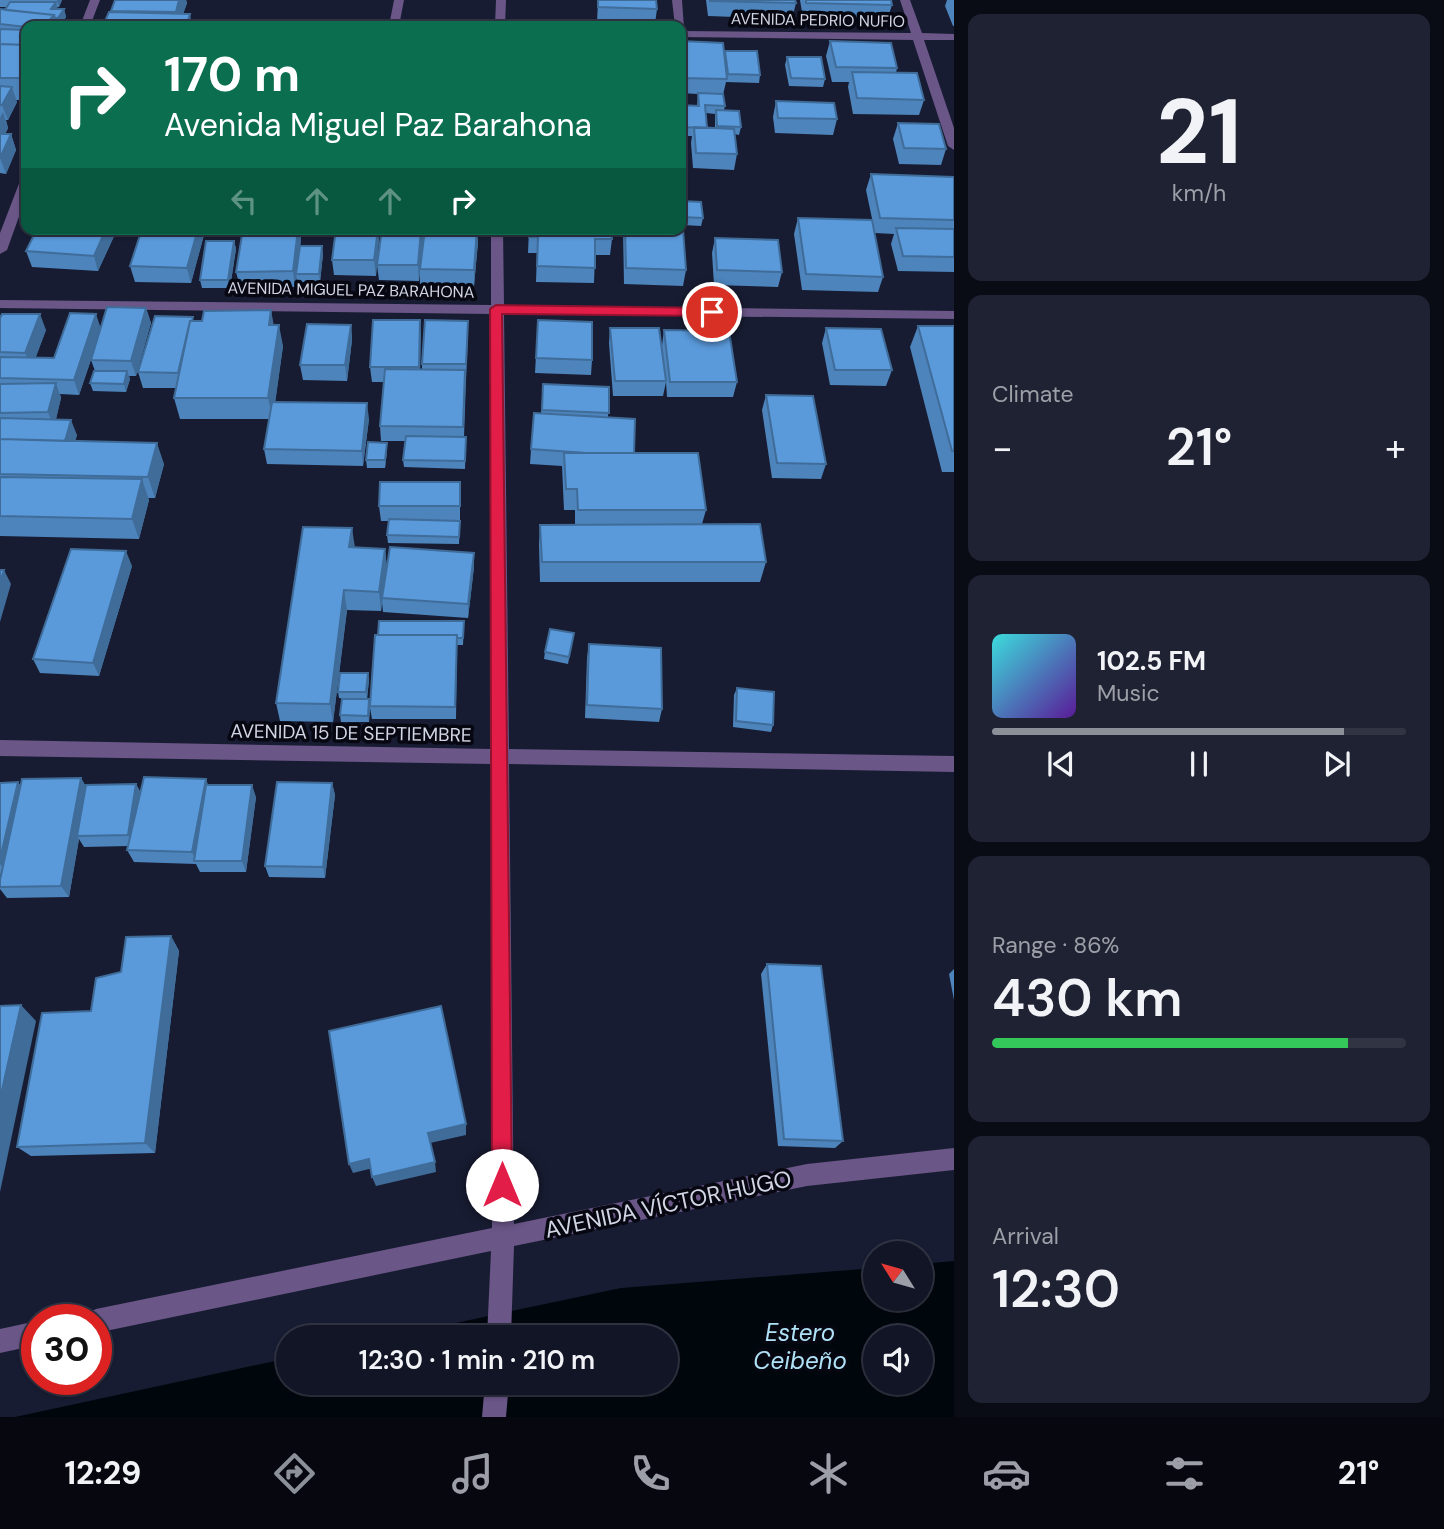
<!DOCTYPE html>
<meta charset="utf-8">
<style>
body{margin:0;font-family:"DM Sans",sans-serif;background:#1f2232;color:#f1f3f6;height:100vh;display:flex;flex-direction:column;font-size:26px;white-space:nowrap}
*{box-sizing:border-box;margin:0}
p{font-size:23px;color:#9c9fa7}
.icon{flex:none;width:38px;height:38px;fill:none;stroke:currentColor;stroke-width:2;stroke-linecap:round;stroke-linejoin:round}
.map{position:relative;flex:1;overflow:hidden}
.side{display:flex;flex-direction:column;gap:14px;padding:14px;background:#0a0c15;width:490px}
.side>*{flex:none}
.banner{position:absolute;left:21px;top:21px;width:665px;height:214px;border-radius:14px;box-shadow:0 2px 5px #0004,0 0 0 2px #313443;background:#0b6e4f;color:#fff;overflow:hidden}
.needle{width:46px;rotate:307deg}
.controls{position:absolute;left:863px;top:1241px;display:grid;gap:14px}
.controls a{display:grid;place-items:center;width:70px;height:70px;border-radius:50%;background:#121526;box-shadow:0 2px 5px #0004,0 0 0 2px #313443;font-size:35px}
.speed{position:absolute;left:21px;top:1304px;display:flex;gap:14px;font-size:35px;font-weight:700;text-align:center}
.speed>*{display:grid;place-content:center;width:91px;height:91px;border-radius:50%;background:#121526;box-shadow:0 2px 5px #0004,0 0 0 2px #313443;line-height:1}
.speed .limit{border:10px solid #d22;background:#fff;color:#111}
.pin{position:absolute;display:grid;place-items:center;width:60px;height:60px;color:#fff;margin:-30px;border:4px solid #fff;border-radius:50%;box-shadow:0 2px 7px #0007}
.me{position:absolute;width:77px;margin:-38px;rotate:0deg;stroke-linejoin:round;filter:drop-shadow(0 0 5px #0008)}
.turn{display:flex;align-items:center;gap:24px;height:147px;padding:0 28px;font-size:32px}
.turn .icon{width:91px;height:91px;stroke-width:2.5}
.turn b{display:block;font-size:49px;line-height:60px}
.lanes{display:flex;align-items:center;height:66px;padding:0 28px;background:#0003;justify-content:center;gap:35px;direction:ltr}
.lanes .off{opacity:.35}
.big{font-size:52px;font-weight:600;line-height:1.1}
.side .widget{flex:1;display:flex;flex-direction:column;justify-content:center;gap:10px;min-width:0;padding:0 24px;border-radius:14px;background:#1f2232}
.side .dial{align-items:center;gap:0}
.dial b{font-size:91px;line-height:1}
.song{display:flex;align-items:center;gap:21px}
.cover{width:84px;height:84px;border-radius:10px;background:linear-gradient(135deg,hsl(180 70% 55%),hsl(270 70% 35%))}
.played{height:7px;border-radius:4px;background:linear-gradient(90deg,#8c9099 85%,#313443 85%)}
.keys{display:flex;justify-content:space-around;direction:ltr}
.heat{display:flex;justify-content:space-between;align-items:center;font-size:38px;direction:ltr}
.charge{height:10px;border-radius:5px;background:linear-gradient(90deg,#34c759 86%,#313443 0)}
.trip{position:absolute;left:276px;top:1325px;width:402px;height:70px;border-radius:35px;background:#121526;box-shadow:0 2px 5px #0004,0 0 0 2px #313443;font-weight:600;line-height:70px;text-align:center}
.menu{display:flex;height:112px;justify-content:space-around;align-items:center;background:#07080f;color:#9c9fa7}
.menu .icon{width:49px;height:49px}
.menu .selected{color:#8c9099}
.menu b{font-size:32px;color:#f1f3f6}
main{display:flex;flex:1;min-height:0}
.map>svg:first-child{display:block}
.water{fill:#00070c;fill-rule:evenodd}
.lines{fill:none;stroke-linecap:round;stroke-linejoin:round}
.street{fill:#6a5687;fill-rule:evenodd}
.wall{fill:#4d84bc;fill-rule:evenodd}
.shaded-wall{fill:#3f6c99}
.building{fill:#5a9adb;stroke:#3f6c99;stroke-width:2}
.route{fill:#e11d48;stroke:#92132f;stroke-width:2}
.labels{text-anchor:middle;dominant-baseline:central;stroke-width:7;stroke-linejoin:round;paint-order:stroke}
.far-street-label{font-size:16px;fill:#d1d5e4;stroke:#060711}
.street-label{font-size:19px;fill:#d1d5e4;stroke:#060711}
.near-street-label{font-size:23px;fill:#d1d5e4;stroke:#060711}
.near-water-label{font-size:24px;font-style:italic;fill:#afe2f6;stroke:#060711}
</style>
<main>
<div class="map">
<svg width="954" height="1417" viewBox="0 0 954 1417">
<rect width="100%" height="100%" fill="#181c32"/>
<path class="water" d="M954,1261V1417H15L289,1358V1382H667V1337H389L621,1288L875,1268V1298H920L921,1264ZM875,1337H920V1382H875Z"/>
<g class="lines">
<path class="street" d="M90,0H100L90,26H80Z
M394,0H404L399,26H389Z
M496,0H506L505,26H495Z
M672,0H682L684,28L675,26Z
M900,0H910L922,33L954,34V40H924L954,128V150L948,146L913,40L681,37V31L911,33Z
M26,177V197L7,250L0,254V233L20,181Z
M491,229H503L504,305L954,311V319L504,314L509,749L954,756V772L509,764L514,1224L807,1164L954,1148V1170L807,1186L514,1246L511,1337H487L491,1251L96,1333V1320H85L88,1313L96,1309L492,1228L491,764L0,756V740L491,749V314L0,308V300L491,305Z
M37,1321V1345L0,1353V1329Z
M485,1382H509L506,1417H482Z"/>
</g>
<path class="wall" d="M0,0H62L59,7H57L58,9H64L66,17L60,26H26V100H16L17,102L8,120H6L8,128L5,134H11L16,150L6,174L0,173V9L5,10L7,7H0Z
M115,0H186L187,3L183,14L112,12Z
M598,0H656L657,9L655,24L597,23Z
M706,0H795L796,3L792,19L708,16Z
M800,0H891L892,5L887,20L803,18Z
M947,0H954V26H953L945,6Z
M681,41L724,54L760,75L759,83L726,82L723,95L725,106L724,110L741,127L739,135L734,134L737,154L734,170L693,168L691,143L692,136H681V105L697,106L698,94L681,93ZM706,113L715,114V128H707Z
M830,41L897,68L896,73L924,100L919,115L853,114L848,87L849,82H832L826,56Z
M787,57L825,79L823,87L789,86L785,65Z
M776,101L837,119L833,135L775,133L773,117Z
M898,123L946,149L941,165L899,164L893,139Z
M871,174L954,177V272L898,271L891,244L894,234L875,233L866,190Z
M681,201L703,218L701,226L683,225L686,270L683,286L624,284L623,229H681Z
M798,218L883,277L878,292L802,290L794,234Z
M243,229H313L311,237L301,236L300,250L323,254L320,282H297L296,277L295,287H240L236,272Z
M382,229H424L421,256L478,242L474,286L420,284V272L419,281L379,280L377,265Z
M529,229L612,239L610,255H595L594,283L536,282L537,253H528Z
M117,230L98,271L32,267L26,251Z
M204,235L191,283L135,282L130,266Z
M715,238L782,272L778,287L714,285L712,253Z
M379,239L376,276L334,275L332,260Z
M234,241L236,249L230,288H202L200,280Z
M146,308L151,323L136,376H129L130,379L126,392L93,391L90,383L95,371L91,360L93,354L79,395L60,394L61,398L56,419L77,435L75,441L164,464L155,498H148L149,500L139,539L0,536V318L46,330L35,358H54L101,328Z
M271,310L273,325L283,346L275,402L369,419L363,466L267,464L264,449L269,419H180L174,398L176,388H143L138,372L194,321H202Z
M420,320V370H422V364L468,321L464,437H466L465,469L404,467L403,460L406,441H381L380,426L384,382H372L370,367Z
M538,320L592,360L591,375L535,373Z
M351,325L352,340L347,381L303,380L300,365Z
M918,326H954V472H942L910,347Z
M610,328L662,346L664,330L737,382L733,397H667L666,382L663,396H613L609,343Z
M826,328L892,370L886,386L830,385L822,343Z
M543,384L609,387L608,417L634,453L706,510L702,524L766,562L760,582H540L539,545L540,525H575V510H564L562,466L530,464L531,449L541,413Z
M766,395L826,464L821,479L772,478L762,410Z
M387,443V450L385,468H367L366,460Z
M460,482V520H436L460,521L459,544L388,543L387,535L389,521H381L379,506Z
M354,547L385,549L387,569L474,553V567L468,618L383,612L382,602L381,611L347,610L333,722L280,721L276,703Z
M132,566L99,676L40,673L33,659Z
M464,621L463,645H457L456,719H372L370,708L369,722H341L340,715L346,699L339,698L338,692L368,673L369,680L367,699H369Z
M574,633L568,664L544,659L545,652Z
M589,644L662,709L659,722L585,718L587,658Z
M737,688L773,725L771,732L733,727L734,695Z
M81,778L86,787L136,784L141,793L206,779L208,785L256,797L246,872H200L196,864L134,862L127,850L128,846L84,847L79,839L69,897L7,898L0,889L1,874H0V783L20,785Z
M332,783L335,795L325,878L269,877L265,866Z
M171,936L179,951L155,1153L31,1156L17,1147L91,1011L121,972Z
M767,964L843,1141L835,1148L778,1146L761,974Z
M954,969V1000L949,974Z"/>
<path class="shaded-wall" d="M57,0H62L59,7Z
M179,0H186L187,3L179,26L176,12Z
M56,2L58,10L54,16L57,26H44L51,9Z
M64,9L66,17L60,26L58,18Z
M190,14L192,26H186Z
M26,66V98L20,78Z
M12,87L17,102L8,120L2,105Z
M3,112L8,128L0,146V118Z
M11,134L16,150L6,174L0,158Z
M106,229H117L98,271L94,256Z
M198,229H203L204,235L191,283L187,268Z
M298,229H300L301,238L295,287L293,271Z
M378,229H379V239L376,276L374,260Z
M421,229H424L419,281L418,265Z
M478,229V242L474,286V270Z
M234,241L236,249L230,288L228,280Z
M322,246L323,254L320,282L319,274Z
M146,308L151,323L136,376L131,361Z
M271,310L275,332L269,325Z
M40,314L46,330L32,368L25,353Z
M96,314L101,329L79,395L74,380Z
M420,320L421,335L420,382L419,367Z
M468,321V336L466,380V364Z
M279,325L283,346L273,419L268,398Z
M351,325L352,340L347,381L345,365Z
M127,371L130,379L126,392L124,384Z
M56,383L61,398L54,427L48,412Z
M367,403L369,419L363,466L362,451Z
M71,420L77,435L70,459L64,444Z
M157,443L164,464L155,498L148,477Z
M387,443V450L385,468V460Z
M142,479L149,500L139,539L132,519Z
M352,528L355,548L349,547Z
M385,549L387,569L381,611L379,592Z
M126,551L132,566L99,676L93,663Z
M474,553V567L468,618V604Z
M4,570L11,584L0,622V582Z
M344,590L347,610L333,722L330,704Z
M368,673L369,680L367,699L366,692Z
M369,699L370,706L369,722L368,716Z
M81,778L88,790L77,836L79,839L69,897L61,886Z
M206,779L210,792L196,861L192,852Z
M18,782L27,795L8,874L0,864V859Z
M332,783L335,795L325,878L323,867Z
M136,784L142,796L134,846L128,835Z
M252,785L256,797L246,872L242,861Z
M171,936L179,951L155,1153L145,1143Z
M21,1005L36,1021L0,1192V1099Z
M466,1124V1135L430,1143L428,1133Z
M369,1159L373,1168L353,1173L349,1164Z
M435,1162L436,1172L376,1186L372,1177Z"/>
<path class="building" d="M115,0H179L176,12L111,11Z
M598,0H656L657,9L598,7Z
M710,0H795L796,3L710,1Z
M806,0H891L892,5L806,3Z
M10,2H56L51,9H64L58,18H55L54,15L5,10Z
M0,9L54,15L44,26L26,27L0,24Z
M109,12L190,14L186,26H103Z
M0,29L26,30V45L0,44Z
M681,41L723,43L727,79L681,78Z
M830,41L891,43L897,68L836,67Z
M0,44L26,45V66L20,78H0Z
M725,51H757L760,75L728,74Z
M787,57H821L825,79L791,78Z
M852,72L917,73L924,100L857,98Z
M0,86L12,87L2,105H0Z
M698,93L723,94L725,106L705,105L707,128L681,127V105L699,106Z
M776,101L834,103L837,119L778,118Z
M716,110L739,111L741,127L717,126Z
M898,123L939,124L946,149L904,148Z
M694,127L734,129L737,154L696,153Z
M0,134H11L0,158Z
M871,174L954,177V220L880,218Z
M681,201L701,202L703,218L682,217L681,216Z
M681,216H682L686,270L626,268L625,229H681Z
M798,218L872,220L883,277L806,274Z
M896,228L954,229V257L903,256Z
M37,229H106L94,256L26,251Z
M142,229H198L187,268L130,266Z
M243,229H298L293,271L236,272Z
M336,229H378L374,260H332Z
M382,229H421L418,265H377Z
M425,229H477L474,270L420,269Z
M529,229H612V239H595V268L537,266L538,237H529Z
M715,238L778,240L782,272L717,270Z
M206,241H234L228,280H200Z
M300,246H322L319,274H296Z
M107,307L146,308L131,361L91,360Z
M271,310L269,325H279L268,398H174L190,321H202L204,311Z
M70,313L96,314L74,380L0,378V357L54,358Z
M2,314H40L25,353L0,352V318Z
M155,316L193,317L192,321H190L178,373L138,372Z
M373,320H420L419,367H370Z
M425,320L468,321L466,364H422Z
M538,320L592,322V360L536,358Z
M307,324L351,325L345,365H300Z
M918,326H954V451H952Z
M610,328H659L666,381H615Z
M826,328L881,329L892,370H835Z
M664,330L729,331L737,382H670Z
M385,369L465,370L463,427L380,426Z
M94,371H127L124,384L90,383Z
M56,383L48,412L0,413V384Z
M543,384L609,387V413L542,410Z
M766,395L813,396L826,464L777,463Z
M272,402L367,403L362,451L264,449Z
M534,413L635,419L634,453H586L531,449Z
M0,418L71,420L65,441L0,439Z
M406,436L466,437L465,461L403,460Z
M0,439L157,443L148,477L0,474Z
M368,442L387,443L385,460H366Z
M564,453H698L706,510H578L577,489H566Z
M0,477L142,479L132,519L0,516Z
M380,482H460V506H379Z
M389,519L460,521L459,537L387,535Z
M760,524L766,562H542L540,525Z
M303,527L352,528L349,547L385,549L379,592L344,590L330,704L276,703Z
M390,547L474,553L468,604L382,598Z
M71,549L126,551L93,663L33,659Z
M0,570H4L0,582Z
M379,621H464L463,638H457V635H378Z
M550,629L574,633L569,657L545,652Z
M375,635H457L455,707L370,706Z
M589,644L661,648L662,709L587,705Z
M340,673H368L366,692H338Z
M737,688L774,692L773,725L736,721Z
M342,699H369L368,716L340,715Z
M144,777L206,779L192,852L127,850Z
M81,778L61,886L0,887V880L22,779Z
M18,782L0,859V783Z
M277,782L332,783L323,867L265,866Z
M136,784L128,835L77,836L86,785Z
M206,785H252L242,861H194Z
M171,936L145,1143L17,1147L42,1013L91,1011L96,978L121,972L126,937Z
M767,964L821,966L843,1141L784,1139Z
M21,1005L0,1099V1006Z
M441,1006L466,1124L428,1133L435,1162L372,1177L369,1159L349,1164L329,1031Z"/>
<path class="route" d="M496,305L712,308L718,312L712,316L502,314L512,1185L510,1192L502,1195L495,1192L492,1185L490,309Z"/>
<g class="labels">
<g class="far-street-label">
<text transform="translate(818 20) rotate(1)">AVENIDA PEDRIO NUFIO</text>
<text transform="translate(351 290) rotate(1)">AVENIDA MIGUEL PAZ BARAHONA</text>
</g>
<g class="street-label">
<text transform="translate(351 733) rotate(1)">AVENIDA 15 DE SEPTIEMBRE</text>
</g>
<g class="near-street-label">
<text transform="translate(668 1204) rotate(-12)">AVENIDA VÍCTOR HUGO</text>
</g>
<g class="near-water-label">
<text x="800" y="1332">Estero<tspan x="800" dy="28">Ceibeño</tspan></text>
</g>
</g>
</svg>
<div class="controls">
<a><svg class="needle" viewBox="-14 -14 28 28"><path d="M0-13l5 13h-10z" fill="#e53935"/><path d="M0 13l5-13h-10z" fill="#9c9fa7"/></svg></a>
<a><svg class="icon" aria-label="sound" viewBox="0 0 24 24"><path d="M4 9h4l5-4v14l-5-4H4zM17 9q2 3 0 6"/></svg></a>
</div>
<div class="speed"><div class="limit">30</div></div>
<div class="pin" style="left:712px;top:312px;background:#d93025"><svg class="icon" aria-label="arrive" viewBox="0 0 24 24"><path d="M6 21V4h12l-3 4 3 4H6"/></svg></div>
<svg class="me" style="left:502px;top:1185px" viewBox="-20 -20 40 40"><circle r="19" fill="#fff"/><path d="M0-13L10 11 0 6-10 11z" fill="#e11d48"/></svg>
<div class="trip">12:30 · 1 min · 210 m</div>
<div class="banner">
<div class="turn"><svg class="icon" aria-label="right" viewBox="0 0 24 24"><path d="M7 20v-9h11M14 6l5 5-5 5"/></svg><div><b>170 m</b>Avenida Miguel Paz Barahona</div></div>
<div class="lanes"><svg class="icon off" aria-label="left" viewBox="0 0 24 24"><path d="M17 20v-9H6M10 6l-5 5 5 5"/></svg><svg class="icon off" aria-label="ahead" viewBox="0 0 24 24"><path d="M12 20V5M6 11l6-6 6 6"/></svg><svg class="icon off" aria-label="ahead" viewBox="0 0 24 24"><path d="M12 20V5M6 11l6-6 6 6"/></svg><svg class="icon" aria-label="right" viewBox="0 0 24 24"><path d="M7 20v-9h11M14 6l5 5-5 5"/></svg></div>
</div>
</div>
<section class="side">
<div class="widget dial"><b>21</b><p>km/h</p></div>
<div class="widget"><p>Climate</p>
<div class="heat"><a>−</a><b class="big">21°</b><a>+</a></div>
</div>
<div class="widget">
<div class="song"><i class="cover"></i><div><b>102.5 FM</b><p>Music</p></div></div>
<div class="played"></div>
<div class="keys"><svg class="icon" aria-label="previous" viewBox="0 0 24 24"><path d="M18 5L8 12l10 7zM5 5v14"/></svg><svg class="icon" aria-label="pause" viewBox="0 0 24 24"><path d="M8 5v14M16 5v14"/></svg><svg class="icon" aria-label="next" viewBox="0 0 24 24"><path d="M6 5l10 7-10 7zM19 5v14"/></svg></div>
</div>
<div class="widget"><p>Range · 86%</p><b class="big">430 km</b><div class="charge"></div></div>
<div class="widget"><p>Arrival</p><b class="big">12:30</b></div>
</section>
</main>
<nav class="menu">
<b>12:29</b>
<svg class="icon selected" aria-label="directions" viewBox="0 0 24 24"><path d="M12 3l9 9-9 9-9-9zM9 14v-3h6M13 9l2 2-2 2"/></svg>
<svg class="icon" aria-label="music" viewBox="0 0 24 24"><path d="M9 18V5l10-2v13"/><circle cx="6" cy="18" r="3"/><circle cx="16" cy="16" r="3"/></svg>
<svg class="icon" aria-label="phone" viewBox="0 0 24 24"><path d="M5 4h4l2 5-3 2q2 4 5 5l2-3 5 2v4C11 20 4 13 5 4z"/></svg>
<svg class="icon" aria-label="climate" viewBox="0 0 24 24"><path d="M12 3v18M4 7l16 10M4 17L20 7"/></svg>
<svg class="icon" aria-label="car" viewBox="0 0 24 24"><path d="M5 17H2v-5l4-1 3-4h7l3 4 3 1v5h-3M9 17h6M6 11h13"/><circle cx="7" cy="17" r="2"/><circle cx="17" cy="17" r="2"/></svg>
<svg class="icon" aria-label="filters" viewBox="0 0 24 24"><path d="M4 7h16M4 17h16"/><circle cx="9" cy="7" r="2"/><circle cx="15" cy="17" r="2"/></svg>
<b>21°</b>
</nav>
